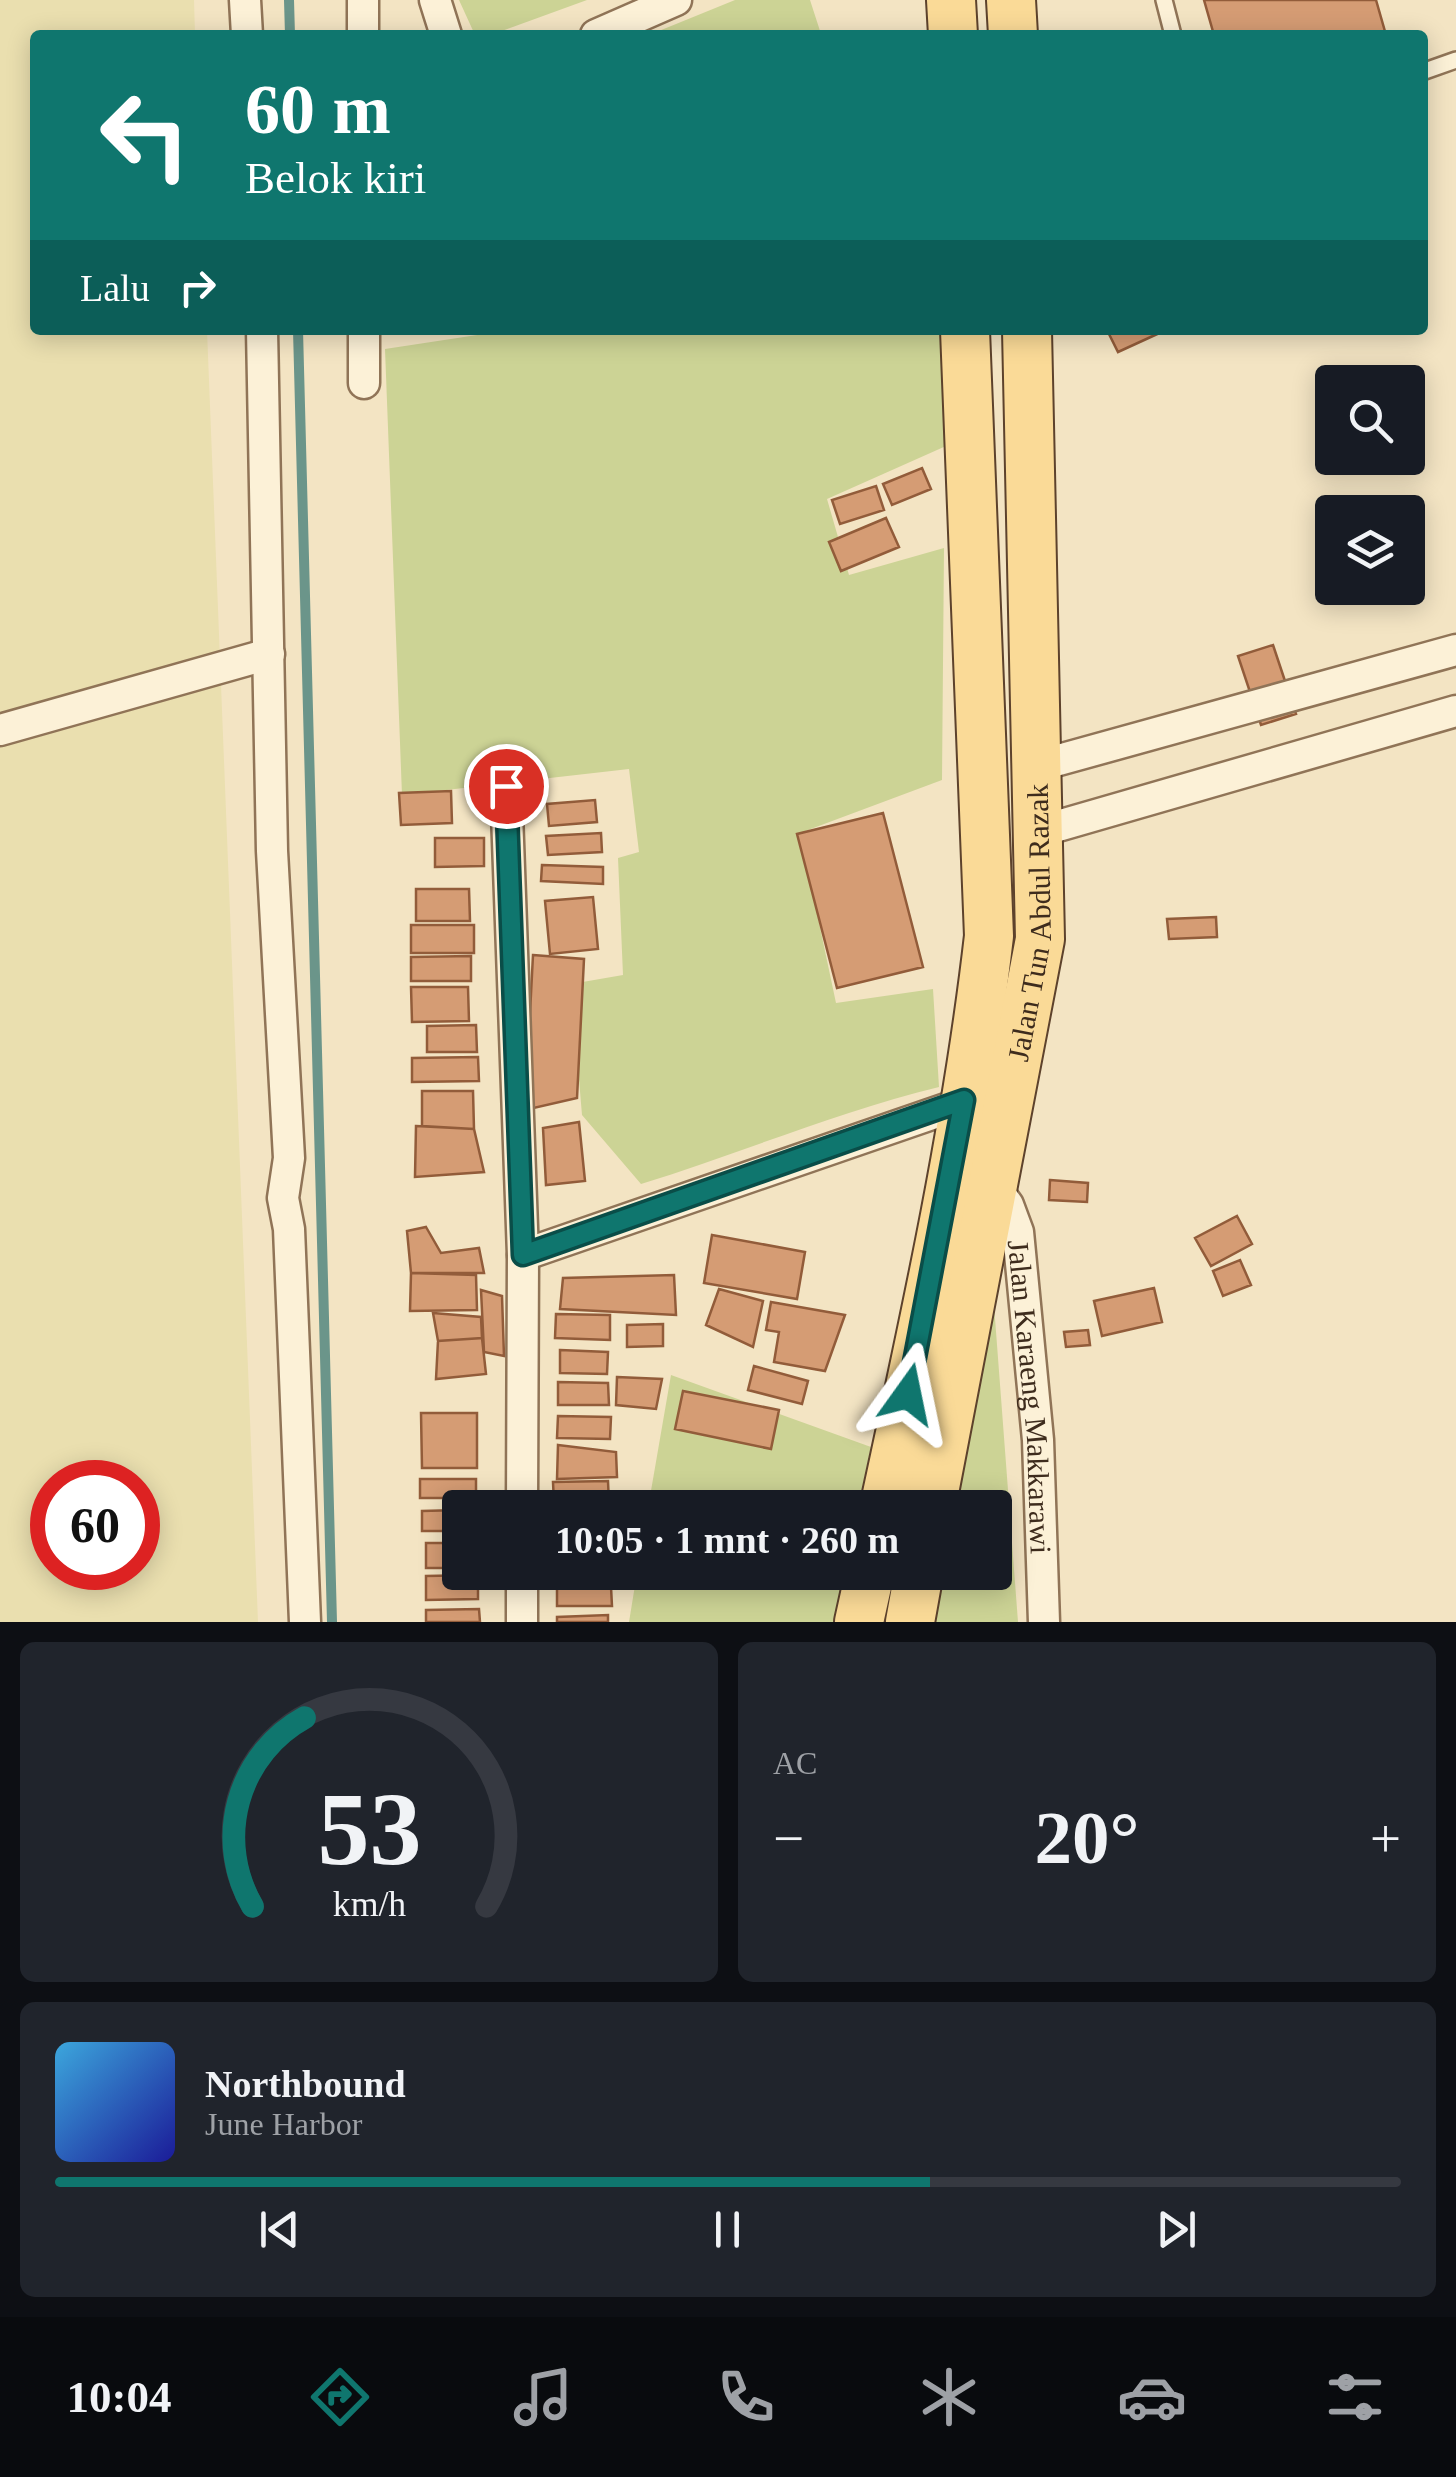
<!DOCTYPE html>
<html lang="id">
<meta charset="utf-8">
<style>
body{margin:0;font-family:Georgia,serif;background:#20242c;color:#f1f3f6;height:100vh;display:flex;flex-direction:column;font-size:38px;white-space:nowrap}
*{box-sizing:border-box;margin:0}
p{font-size:32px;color:#9ea1a6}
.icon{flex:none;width:55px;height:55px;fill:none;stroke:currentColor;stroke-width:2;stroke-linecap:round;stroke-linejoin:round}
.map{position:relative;height:1622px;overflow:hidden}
.sheet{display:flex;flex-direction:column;gap:20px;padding:20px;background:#0d0f14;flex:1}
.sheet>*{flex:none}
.banner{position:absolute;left:30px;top:30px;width:1398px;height:305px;border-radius:10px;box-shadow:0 5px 25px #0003;background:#0f766e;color:#fff;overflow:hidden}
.tools{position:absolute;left:1315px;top:365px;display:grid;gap:20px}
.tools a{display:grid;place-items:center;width:110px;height:110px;border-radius:10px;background:#171b24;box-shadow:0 5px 25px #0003;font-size:50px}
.speed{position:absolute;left:30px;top:1460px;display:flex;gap:20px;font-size:50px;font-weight:700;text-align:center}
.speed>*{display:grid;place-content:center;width:130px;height:130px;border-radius:50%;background:#171b24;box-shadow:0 5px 25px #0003;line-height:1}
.speed .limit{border:15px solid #d22;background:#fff;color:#111}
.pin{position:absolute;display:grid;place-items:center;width:85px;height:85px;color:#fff;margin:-42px;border:5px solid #fff;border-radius:50%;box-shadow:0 2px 10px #0007}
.me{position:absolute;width:110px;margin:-55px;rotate:12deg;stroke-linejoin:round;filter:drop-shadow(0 0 8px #0008)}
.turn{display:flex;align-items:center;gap:35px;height:210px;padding:0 50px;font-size:45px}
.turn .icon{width:130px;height:130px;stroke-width:2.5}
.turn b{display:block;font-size:70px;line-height:85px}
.then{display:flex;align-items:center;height:95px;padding:0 50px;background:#0003;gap:20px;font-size:38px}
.big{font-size:75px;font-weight:700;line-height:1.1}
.sheet .tile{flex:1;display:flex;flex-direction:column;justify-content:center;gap:15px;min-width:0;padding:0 35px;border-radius:15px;background:#20242c}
.sheet .dial{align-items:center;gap:0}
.dial svg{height:260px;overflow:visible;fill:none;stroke:#363941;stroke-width:7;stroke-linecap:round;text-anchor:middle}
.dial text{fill:#f1f3f6;stroke:none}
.song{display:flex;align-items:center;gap:30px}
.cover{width:120px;height:120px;border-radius:15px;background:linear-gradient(135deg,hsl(200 70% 55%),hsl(240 70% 35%))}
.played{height:10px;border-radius:5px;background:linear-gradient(90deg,#0f766e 65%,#363941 65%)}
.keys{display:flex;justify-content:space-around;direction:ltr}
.heat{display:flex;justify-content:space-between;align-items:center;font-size:55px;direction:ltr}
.sheet .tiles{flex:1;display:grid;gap:20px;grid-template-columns:1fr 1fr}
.tile:last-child{grid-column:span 2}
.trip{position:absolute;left:442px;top:1490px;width:570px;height:100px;border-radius:10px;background:#171b24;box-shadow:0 5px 25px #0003;font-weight:700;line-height:100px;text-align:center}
.menu{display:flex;height:160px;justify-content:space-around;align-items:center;background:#090b0e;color:#9ea1a6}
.menu .icon{width:70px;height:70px}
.menu .on{color:#0f766e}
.menu b{font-size:45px;color:#f1f3f6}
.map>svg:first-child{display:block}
.farmland{fill:#eadfaf;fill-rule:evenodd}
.green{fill:#ccd395}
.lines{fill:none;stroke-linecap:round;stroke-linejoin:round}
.stream{stroke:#6b958a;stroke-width:10}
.building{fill:#d59c74;stroke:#925c3a;stroke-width:2.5}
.lane-casing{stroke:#907457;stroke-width:20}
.street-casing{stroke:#907457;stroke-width:35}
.primary-casing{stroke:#5d422c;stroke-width:52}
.lane{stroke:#fcf1d7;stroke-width:15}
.street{stroke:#fcf1d7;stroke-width:30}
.primary{stroke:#fada97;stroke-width:48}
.route-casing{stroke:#0a4d48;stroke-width:25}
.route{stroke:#0f766e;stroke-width:18}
.labels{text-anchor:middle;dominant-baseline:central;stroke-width:10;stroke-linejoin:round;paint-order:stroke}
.street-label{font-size:30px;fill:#3e2c1d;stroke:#f9eed3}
</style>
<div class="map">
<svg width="1456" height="1622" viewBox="0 0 1456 1622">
<rect width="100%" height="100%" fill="#f3e4c3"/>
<path class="farmland" d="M0,0H194L195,35H35V330H207L258,1622H0ZM52,1482H138V1568H52Z"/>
<path class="green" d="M459,0H587L491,35H475Z
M735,0H810L821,34L649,35Z
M510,330H941L955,442L827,499L849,575L944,548L942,780L800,833L836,1003L933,989L939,1087C837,1112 741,1153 641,1184L582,1115L571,984L623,975L618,858L639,852L629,769L402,795L385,349Z
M988,1226L1018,1622H905L916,1573L995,1572V1508L929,1507Z
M671,1375L871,1447L858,1507L648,1508Z
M637,1573V1572L844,1573L834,1622H629Z"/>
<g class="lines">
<path class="stream" d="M289,0L290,35
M298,330L332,1622"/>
</g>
<path class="building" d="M1204,0H1376L1386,35H1214Z
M1107,330H1166L1118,352Z
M922,468L931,489L892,505L883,484Z
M876,486L884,510L840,524L832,500Z
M886,518L899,547L841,571L829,542Z
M1273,645L1296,714L1261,725L1238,656Z
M451,791L452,823L401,825L399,793Z
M595,800L597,822L549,826L547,804Z
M883,813L923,967L837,988L797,834Z
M601,833L602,852L548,855L546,836Z
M435,838H484V866L435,867Z
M542,865L603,867V884L541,881Z
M416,889H469L470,921H416Z
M593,897L598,949L550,954L545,901Z
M1216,917L1217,937L1169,939L1167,919Z
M411,925H474V953H411Z
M533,955L584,959L577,1098L525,1110Z
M471,956V981H411V957Z
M411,987H468L469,1021L412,1022Z
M476,1025L477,1052H427V1026Z
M478,1057L479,1081L412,1082V1058Z
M422,1091H473L474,1129L422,1126Z
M579,1122L585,1181L546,1185L543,1128Z
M416,1126L474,1129L484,1172L415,1177Z
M1050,1180L1088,1183L1087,1202L1049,1200Z
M1237,1216L1252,1244L1211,1266L1195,1238Z
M426,1227L441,1253L479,1248L484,1273H411L407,1231Z
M712,1235L805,1252L797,1299L704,1283Z
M1240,1260L1251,1285L1223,1296L1213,1271Z
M411,1273L476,1275L477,1310L410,1311Z
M674,1275L676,1315L560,1309L563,1278Z
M1154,1288L1162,1322L1102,1336L1094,1301Z
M719,1289L763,1301L753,1347L706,1325Z
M481,1290L502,1296L504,1356L484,1352Z
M771,1302L845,1315L825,1371L774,1362L779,1332L766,1330Z
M433,1313L481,1317L482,1338L438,1341Z
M556,1314L610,1315V1340L555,1338Z
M663,1324V1346L627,1347V1325Z
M1088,1330L1090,1345L1066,1347L1064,1332Z
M482,1338L486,1374L436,1379L438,1341Z
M560,1350L608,1352L607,1374L560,1373Z
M754,1366L808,1381L802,1404L748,1390Z
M617,1377L662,1379L656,1409L616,1405Z
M558,1382L608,1383L609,1405H558Z
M683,1391L779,1410L771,1449L675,1429Z
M421,1413H477V1468H422Z
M558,1416L611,1417L610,1439L557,1438Z
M558,1445L616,1452L617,1477L557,1479Z
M420,1479H476V1498H420Z
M608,1481L609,1504H554L553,1482Z
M460,1510V1531H422V1511Z
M426,1543H460V1568H426Z
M623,1572H636L635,1586L623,1585Z
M478,1575V1599L426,1600V1576Z
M557,1587H611L612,1606H557Z
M479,1609L480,1622H426V1610Z
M608,1615V1622H557V1617Z"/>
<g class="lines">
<g class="lane-casing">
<path id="lane" d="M1164,0L1173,35
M1422,72L1456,60"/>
</g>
<g class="street-casing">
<g id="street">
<path d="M245,0L247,35"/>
<path d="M363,0V35"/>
<path d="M435,0L446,35"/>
<path d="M596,35L676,0"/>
<path d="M262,330L272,851L289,1158L283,1198L289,1229L305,1622"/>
<path d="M364,330V383"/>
<path d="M0,730L269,654"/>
<path d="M1037,766L1456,650"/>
<path d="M506,786L523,1255L522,1508"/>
<path d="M1037,832L1456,711"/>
<path id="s1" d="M990,1180L1008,1205L1018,1232L1038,1440L1044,1622"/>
<path d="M523,1255L978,1098"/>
<path d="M522,1622V1572"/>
</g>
</g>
<g class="primary-casing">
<g id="primary">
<path d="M951,0L953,35"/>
<path d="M1011,0L1013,35"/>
<path d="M884,1508C925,1319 967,1128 989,936L965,330"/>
<path id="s2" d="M931,1508L1040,939L1027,330"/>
<path d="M859,1622L870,1572"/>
<path d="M910,1622L919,1572"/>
</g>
</g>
<use href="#lane" class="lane"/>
<use href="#street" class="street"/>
<use href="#primary" class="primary"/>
</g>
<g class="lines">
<g class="route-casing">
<path id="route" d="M506,786L523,1255L964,1100L908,1394"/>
</g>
<use href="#route" class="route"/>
</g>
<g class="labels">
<g class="street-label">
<text stroke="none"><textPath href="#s2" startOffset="595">Jalan Tun Abdul Razak</textPath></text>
<text stroke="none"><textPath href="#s1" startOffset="225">Jalan Karaeng Makkarawi</textPath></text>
</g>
</g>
</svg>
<div class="tools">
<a><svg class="icon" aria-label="search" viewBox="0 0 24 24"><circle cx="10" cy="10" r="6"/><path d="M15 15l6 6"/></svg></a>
<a><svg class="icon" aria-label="layers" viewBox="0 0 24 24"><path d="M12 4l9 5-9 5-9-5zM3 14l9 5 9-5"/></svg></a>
</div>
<div class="speed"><div class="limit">60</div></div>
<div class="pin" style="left:506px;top:786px;background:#d93025"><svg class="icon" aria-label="arrive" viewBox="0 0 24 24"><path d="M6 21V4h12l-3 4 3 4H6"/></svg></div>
<svg class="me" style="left:908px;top:1394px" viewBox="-20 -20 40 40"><path d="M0-17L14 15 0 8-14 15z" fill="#0f766e" stroke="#fff" stroke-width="4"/></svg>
<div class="trip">10:05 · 1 mnt · 260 m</div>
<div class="banner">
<div class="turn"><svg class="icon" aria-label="left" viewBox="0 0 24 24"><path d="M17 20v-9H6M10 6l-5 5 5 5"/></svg><div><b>60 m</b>Belok kiri</div></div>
<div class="then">Lalu<svg class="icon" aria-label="right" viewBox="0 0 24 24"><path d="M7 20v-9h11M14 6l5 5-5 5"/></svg></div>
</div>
</div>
<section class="sheet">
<div class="tiles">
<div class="tile dial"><svg viewBox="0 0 100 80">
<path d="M14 69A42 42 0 1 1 86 69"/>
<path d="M14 69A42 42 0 0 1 30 11" stroke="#0f766e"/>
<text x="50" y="56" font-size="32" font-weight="700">53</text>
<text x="50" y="72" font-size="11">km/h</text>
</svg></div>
<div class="tile"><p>AC</p>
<div class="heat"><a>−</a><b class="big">20°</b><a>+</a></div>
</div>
<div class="tile">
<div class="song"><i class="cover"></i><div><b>Northbound</b><p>June Harbor</p></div></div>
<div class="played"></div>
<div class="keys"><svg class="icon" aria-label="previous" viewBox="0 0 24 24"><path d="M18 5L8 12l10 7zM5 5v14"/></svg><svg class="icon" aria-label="pause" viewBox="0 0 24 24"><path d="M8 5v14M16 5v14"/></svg><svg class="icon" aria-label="next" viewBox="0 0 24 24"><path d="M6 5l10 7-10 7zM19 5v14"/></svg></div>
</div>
</div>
</section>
<nav class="menu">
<b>10:04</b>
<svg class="icon on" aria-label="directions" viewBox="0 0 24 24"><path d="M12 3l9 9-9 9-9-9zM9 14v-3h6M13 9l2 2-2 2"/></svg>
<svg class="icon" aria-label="music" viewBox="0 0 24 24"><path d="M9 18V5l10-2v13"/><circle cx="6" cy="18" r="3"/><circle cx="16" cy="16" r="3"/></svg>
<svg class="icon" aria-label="phone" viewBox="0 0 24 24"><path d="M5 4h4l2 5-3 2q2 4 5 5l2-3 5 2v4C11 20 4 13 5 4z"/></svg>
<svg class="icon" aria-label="climate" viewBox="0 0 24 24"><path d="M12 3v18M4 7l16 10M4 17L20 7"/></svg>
<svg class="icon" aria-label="car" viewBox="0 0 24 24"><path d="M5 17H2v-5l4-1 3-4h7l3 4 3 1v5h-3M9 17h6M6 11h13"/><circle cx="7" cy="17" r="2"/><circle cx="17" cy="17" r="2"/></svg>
<svg class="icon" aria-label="filters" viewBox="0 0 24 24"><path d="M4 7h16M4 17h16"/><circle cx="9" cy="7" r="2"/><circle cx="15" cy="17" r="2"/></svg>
</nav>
